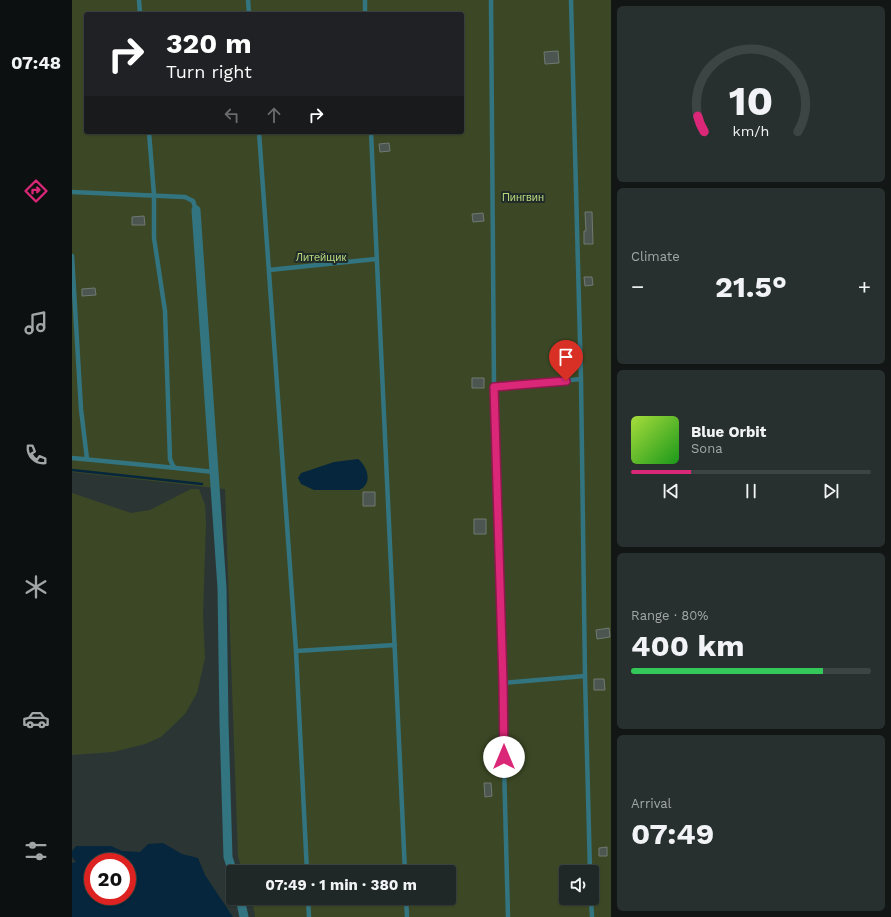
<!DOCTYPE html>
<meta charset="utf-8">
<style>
body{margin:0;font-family:"Work Sans",sans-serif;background:#28302f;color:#f1f3f6;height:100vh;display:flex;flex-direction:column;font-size:15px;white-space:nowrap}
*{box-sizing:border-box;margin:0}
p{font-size:13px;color:#a2a6a7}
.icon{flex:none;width:22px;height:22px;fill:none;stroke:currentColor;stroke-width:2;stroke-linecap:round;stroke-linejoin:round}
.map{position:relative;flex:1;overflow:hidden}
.drawer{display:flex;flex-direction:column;gap:6px;padding:6px;background:#121615;width:280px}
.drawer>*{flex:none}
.hud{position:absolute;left:12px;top:12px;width:380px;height:122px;border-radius:4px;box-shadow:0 1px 3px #0004,0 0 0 1px #3d4444;background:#202124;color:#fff;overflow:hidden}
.buttons{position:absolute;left:487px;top:865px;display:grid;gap:8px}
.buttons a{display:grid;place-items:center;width:40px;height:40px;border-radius:4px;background:#202827;box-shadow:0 1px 3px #0004,0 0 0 1px #3d4444;font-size:20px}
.speed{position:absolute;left:12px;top:853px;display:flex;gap:8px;font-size:20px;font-weight:700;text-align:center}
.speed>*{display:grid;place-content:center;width:52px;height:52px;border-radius:50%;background:#202827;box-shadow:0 1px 3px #0004,0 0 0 1px #3d4444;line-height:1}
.speed .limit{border:6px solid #d22;background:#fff;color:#111}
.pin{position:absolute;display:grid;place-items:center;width:34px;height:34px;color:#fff;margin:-41px -17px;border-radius:50% 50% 50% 0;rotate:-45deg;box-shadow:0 0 4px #0007}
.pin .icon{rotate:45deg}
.me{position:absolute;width:44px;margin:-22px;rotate:0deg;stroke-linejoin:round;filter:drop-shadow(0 0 3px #0008)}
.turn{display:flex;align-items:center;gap:14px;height:84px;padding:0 16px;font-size:18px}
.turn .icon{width:52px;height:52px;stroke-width:2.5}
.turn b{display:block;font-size:28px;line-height:34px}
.lanes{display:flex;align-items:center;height:38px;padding:0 16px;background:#0003;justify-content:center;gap:20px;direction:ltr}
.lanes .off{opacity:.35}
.big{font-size:30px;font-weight:700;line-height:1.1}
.drawer .widget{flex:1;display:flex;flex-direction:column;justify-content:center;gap:6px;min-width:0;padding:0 14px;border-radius:6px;background:#28302f}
.drawer .dial{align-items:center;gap:0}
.dial svg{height:104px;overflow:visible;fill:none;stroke:#3d4444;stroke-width:7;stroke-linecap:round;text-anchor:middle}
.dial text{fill:#f1f3f6;stroke:none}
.song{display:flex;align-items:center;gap:12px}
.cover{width:48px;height:48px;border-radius:6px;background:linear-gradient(135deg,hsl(80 70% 55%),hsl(120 70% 35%))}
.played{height:4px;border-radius:2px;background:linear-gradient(90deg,#db2777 25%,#3d4444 25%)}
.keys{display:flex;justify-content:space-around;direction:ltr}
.heat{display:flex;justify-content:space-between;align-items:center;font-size:22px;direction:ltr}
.charge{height:6px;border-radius:3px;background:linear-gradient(90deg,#34c759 80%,#3d4444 0)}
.trip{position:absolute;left:154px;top:865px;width:230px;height:40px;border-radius:4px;background:#202827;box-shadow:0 1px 3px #0004,0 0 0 1px #3d4444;font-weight:700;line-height:40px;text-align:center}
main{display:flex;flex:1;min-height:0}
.menu{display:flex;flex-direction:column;width:72px;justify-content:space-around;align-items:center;background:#0d1010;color:#a2a6a7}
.menu .icon{width:28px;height:28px}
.menu .selected{color:#db2777}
.menu b{font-size:18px;color:#f1f3f6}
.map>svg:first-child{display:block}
.green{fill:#3c4825;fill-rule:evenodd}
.water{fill:#05263c;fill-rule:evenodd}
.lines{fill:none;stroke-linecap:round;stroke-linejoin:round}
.stream{stroke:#05263c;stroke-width:2.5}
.building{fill:#4c554f;stroke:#707972}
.service{stroke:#337481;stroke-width:4.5}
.minor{stroke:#337481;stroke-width:9}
.route-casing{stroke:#8e194d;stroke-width:10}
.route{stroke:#db2777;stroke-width:7}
.labels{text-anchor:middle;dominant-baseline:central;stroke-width:4;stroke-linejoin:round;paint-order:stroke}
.park-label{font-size:11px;fill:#b6d57a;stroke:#212c2a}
</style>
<main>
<nav class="menu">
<b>07:48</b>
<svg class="icon selected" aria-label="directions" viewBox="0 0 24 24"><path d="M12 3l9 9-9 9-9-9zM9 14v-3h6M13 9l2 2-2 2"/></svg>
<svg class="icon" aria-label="music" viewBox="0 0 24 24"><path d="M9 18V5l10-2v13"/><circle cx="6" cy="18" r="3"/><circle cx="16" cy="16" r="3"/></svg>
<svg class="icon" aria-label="phone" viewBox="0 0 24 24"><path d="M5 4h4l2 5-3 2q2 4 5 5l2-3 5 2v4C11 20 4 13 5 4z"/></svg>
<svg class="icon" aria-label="climate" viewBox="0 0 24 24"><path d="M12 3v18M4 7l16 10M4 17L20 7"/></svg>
<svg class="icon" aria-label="car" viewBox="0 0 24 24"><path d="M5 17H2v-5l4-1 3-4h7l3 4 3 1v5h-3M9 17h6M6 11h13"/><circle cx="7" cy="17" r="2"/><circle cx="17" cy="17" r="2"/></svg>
<svg class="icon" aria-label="filters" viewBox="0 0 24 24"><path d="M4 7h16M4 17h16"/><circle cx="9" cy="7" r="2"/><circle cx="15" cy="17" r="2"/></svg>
</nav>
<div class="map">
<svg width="539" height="917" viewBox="0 0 539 917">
<rect width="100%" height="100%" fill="#2b3634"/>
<path class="green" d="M0,0H539V917H183L182,910L179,898H377V872H171L166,857L153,489L0,472ZM14,14H390V132H14ZM494,872H520V898H494Z
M119,489H127L133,505L134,523L131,615L133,658L125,693L113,714L89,737L73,744L41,752L0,755V493L59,513L78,510Z"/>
<path class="water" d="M286,459C296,467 301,484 287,490H242L229,484L226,478L229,473L262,462Z
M91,843L110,854L126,858L133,875L161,917H0V863L4,862L0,857V851L4,846H39L50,851L68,852L76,844ZM21,862H55V896H21Z"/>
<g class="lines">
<path class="stream" d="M0,470L130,484"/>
</g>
<path class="building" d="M486,51L487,63L473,64L472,52Z
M317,143L318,151L308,152L307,144Z
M513,212H520L521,244H512V231H514Z
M411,213L412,221L401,222L400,214Z
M72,216L73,225H60V217Z
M512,277H520L521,285L513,286Z
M23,288L24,295L10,296V289Z
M503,355V363H497V367L489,368L488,365L486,366V358H489V356Z
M400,378H412V388H400Z
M291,492H303V506H291Z
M402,519H414V534H402Z
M537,628L538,637L525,639L524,630Z
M522,679H532L533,690H522Z
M412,783H419L420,796L413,797Z
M535,847V856H527V848Z"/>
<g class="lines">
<path class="service" d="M67,0L68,14
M176,0L177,14
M293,0V14
M419,0L422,387L436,917
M499,0L509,379L513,676L518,872
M77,132L82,195V238L93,311L98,459L101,466L104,468L142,472
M187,132L224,651L235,872
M299,132L333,872
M0,192L113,197L121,201L124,210
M0,256L9,409L15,459
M197,270L304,259
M422,387L509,379
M0,458L104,468
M224,651L323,645
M431,683L513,676
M236,898L237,917
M334,898L335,917
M519,898L520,917"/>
<path class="minor" d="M124,210L150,588L152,723L156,857L161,873
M168,898L172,917"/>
</g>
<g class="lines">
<g class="route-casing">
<path id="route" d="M432,757L431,683L422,387L494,381"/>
</g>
<use href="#route" class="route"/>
</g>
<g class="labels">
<g class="park-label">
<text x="451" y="197">Пингвин</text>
<text x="249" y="257">Литейщик</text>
</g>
</g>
</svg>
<div class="buttons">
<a><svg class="icon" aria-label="sound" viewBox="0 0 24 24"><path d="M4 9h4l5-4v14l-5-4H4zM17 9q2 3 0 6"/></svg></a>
</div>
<div class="speed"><div class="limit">20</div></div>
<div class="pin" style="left:494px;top:381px;background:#d93025"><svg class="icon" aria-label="arrive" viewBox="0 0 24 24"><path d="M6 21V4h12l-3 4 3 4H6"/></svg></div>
<svg class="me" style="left:432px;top:757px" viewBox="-20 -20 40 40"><circle r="19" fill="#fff"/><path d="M0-13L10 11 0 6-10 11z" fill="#db2777"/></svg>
<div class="trip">07:49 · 1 min · 380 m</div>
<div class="hud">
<div class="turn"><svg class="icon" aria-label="right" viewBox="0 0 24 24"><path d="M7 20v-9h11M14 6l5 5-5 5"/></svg><div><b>320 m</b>Turn right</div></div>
<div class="lanes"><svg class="icon off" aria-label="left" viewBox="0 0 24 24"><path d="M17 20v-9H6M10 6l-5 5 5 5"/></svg><svg class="icon off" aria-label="ahead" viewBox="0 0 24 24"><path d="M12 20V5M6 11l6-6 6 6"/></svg><svg class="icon" aria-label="right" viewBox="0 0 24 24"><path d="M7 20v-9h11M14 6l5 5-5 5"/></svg></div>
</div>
</div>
<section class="drawer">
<div class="widget dial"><svg viewBox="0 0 100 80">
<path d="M14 69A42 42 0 1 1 86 69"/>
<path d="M14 69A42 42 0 0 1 9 57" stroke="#db2777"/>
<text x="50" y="56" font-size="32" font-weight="700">10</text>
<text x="50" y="72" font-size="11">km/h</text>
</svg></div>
<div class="widget"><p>Climate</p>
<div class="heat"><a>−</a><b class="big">21.5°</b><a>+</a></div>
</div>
<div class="widget">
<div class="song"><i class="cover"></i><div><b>Blue Orbit</b><p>Sona</p></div></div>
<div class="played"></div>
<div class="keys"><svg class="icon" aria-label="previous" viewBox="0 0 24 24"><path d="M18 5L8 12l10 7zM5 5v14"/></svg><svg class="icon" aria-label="pause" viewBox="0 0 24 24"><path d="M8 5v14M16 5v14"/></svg><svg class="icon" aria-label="next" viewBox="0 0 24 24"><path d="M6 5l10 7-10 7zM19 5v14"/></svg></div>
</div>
<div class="widget"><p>Range · 80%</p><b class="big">400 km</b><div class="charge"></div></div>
<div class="widget"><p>Arrival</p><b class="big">07:49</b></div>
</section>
</main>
